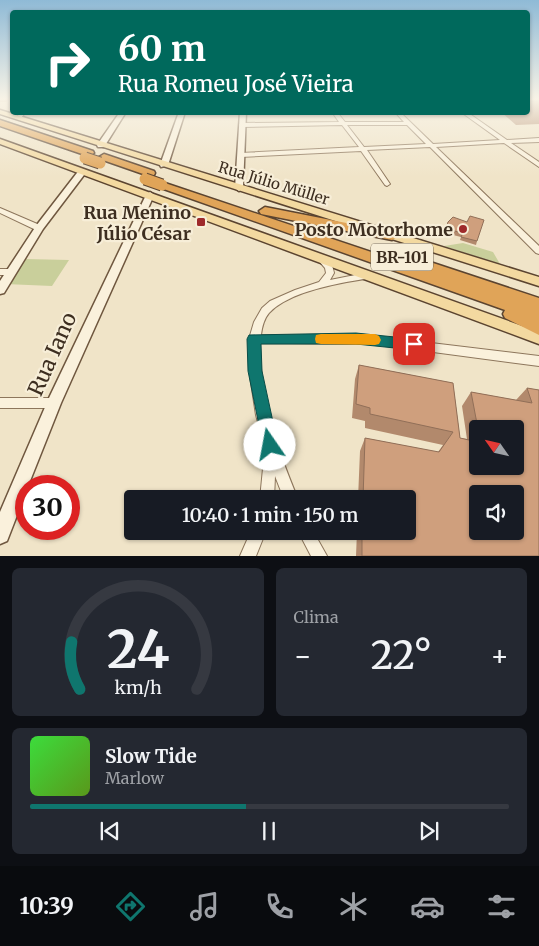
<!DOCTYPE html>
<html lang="pt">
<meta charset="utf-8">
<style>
body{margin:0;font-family:Merriweather,serif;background:#242831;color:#f1f3f6;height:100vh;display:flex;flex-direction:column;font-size:19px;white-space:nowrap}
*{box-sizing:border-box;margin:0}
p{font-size:16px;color:#9ea1a6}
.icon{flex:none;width:28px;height:28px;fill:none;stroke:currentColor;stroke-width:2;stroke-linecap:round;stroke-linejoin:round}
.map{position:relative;height:556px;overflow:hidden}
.panel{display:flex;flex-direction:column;gap:12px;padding:12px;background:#0d0f14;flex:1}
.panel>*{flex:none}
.banner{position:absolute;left:10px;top:10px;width:520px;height:105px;border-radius:5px;box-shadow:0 1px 4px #0004;background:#00695c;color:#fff;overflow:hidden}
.needle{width:32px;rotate:304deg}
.tools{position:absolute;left:469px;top:420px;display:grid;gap:10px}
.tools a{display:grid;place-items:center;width:55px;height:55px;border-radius:5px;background:#171b24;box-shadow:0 1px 4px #0004;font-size:25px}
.speed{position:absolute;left:15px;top:475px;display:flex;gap:10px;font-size:25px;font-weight:700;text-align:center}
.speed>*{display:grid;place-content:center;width:65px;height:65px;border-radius:50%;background:#171b24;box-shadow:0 1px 4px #0004;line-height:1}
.speed .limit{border:8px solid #d22;background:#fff;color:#111}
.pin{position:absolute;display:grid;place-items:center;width:42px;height:42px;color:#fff;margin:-21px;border-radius:10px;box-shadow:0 2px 8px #0006}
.me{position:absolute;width:55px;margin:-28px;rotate:348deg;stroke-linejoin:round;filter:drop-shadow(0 0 4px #0008)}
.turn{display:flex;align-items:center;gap:18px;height:105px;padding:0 25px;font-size:22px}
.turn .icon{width:65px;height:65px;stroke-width:2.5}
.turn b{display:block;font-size:35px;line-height:42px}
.big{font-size:38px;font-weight:600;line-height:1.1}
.panel .widget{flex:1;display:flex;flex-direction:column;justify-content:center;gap:8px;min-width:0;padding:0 18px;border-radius:8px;background:#242831}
.panel .dial{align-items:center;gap:0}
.dial svg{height:130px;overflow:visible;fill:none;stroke:#363941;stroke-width:7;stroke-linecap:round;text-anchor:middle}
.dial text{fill:#f1f3f6;stroke:none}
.song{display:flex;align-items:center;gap:15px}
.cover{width:60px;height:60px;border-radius:8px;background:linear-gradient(135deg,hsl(120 70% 55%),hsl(90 70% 35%))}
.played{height:5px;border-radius:2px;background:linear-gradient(90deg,#0f766e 45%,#363941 45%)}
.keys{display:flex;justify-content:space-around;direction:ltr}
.heat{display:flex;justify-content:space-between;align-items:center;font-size:28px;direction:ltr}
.panel .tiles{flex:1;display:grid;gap:12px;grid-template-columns:1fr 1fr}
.widget:last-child{grid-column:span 2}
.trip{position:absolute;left:124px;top:490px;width:292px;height:50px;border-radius:5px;background:#171b24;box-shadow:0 1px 4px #0004;font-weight:600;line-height:50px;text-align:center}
.menu{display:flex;height:80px;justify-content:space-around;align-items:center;background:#090b0e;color:#9ea1a6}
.menu .icon{width:35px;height:35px}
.menu .current{color:#0f766e}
.menu b{font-size:22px;color:#f1f3f6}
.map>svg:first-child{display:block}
.green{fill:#c9cf9b}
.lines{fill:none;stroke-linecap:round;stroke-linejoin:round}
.street-casing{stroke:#8d765c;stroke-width:2}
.secondary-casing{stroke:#6f573f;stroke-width:3}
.primary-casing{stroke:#5b4430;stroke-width:3}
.highway-casing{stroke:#5b4430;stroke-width:3}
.street{fill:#faf1dc;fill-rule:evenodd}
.secondary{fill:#faf1dc;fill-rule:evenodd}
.primary{fill:#f3d9a0;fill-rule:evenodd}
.highway{fill:#e0a458;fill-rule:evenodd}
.highway-bridge-casing{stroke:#5b4430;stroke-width:13;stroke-linecap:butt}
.highway-bridge{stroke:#e0a458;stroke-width:11}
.wall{fill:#b2896c;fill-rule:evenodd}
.building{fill:#cf9f7d;stroke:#916f58;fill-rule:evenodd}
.route{fill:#0f766e;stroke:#0a4d48}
.slow{fill:#f59e0b}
.poi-dot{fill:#9e2a2b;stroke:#f7eed8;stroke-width:2}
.labels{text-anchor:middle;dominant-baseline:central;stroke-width:4.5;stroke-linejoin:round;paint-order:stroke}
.far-street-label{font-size:15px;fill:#3d2e20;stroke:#f7eed8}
.shield{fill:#f7eed8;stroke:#756857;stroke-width:1}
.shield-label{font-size:16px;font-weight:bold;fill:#3d2e20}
.poi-label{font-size:18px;font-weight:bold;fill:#3d2e20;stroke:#f7eed8;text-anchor:end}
.near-street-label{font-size:21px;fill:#3d2e20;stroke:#f7eed8}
</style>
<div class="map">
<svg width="539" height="556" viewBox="0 0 539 556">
<rect width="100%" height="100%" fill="#f0e4c8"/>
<path class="green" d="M463,243L493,252L500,264L444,246Z
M25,259L69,260L52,286L5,284Z"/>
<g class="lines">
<g class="street-casing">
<path id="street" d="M21,112H26L20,119H16V118Z
M332,112H337L345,122H404L395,112H400L433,144L500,140L461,112H467L507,140L539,138V142L511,143L539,162V167L504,143L436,147L539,246V254L536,253L430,147L367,150L390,184L387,186L385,185L361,151L241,157L238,155L241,153L359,147L342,125L242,127L239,125L242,123L339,122ZM347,125H407L426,144L364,147Z
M0,208L42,226L43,228L39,230H36L0,213Z
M322,257C329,259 333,266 334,273L330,280L365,273L369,276L365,279C338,283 288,292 269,313C264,319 262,327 261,335L373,336L539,356V366L373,344L260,343C259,399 277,448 298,499H284L275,476L274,499H260L265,448L256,415L250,376L249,339L254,322L262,308L270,301L295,290L319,282L326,273L325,268L318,260Z
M0,269H12L16,272L12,275H0Z
M0,398H54L58,399L60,403L58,407L54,408H0Z
M251,531H266L256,556H240Z
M298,531H313L327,556H311Z"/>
</g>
<g class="secondary-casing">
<path id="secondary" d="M120,112H126L104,147H98L97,145Z
M179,112H185L168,165L161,167L160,165Z
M240,112H246L243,188L239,191L235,188Z
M80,169L87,171L43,229L4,293L0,294V281L36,226Z
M150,192L154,195L61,403L28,486H26V492L7,541L0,544V512L49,398L146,195Z"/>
</g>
<g class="primary-casing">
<path id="primary" d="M0,110L539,277V286L0,114Z
M0,139L539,332V344L0,144Z"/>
</g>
<g class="highway-casing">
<path id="highway" d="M0,120L93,151L94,153L89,156L85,155L0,126Z
M104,154L154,171L155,173L154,175H146L100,159L99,157Z
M162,182L410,265L408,262L410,259L415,257L539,298V335L505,318L503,314L505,310L158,187L156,185L158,183Z
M265,207L392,232L399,236L392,240L261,214L259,211Z"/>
</g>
<use href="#street" class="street"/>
<use href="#secondary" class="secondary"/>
<use href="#primary" class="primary"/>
<use href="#highway" class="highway"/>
<g class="highway-bridge-casing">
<path id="highway-bridge" d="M85,158L100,163
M145,179L162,185"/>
</g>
<use href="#highway-bridge" class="highway-bridge"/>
</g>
<path class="wall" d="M0,99H10L6,102H0Z
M528,99H539V124L516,125L501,112H528Z
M448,222L477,241L476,245L460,240L461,237L445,233Z
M359,365L453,383L460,438L467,439L462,406L471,392L516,400L527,388L539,390V556H356L357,531H408V499H358L360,451L365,438L438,452L443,445L365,428V421L352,418L355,379ZM478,429L515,466H478Z"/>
<path class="building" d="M528,99H539V101H528Z
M470,216L484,220L477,241L461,237L463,233L446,229L448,222L453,217L467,222Z
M359,365L453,383L460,438L478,442V466H515V429H478L471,392L532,403L527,388L539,390V556H362V531H408V499H363L365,438L439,452L453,432L370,414V408L356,404ZM478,494H515V531H478Z"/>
<linearGradient id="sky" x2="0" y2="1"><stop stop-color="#8fbad6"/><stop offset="0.56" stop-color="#f8f3e6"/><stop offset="1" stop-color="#f8f3e6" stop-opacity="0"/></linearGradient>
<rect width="539" height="177" fill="url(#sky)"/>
<path class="route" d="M356,333L414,339L419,340L421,344L419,348L414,350L356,344H261L262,371L278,445L276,450L270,453L264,450L248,371L247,339L249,335Z"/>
<path class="slow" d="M321,334H375L379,336L381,340L379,344L375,345L321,344L316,343L315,339L316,335Z"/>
<g class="poi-dot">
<rect x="196" y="217" width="10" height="10" rx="2.5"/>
<circle cx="463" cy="229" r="5"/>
</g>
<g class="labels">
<g class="far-street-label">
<text transform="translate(274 183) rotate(17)">Rua Júlio Müller</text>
</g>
<rect class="shield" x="371" y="243.5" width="62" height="27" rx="4"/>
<g class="shield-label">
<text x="402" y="257">BR-101</text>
</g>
<g class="poi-label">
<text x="191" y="212">Rua Menino<tspan x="191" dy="21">Júlio César</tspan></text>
<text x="453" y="229">Posto Motorhome</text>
</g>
<g class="near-street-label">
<text transform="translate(52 354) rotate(-66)">Rua Iano</text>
</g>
</g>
</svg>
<div class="tools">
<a><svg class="needle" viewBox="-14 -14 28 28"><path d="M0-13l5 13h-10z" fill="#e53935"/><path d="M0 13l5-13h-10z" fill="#9ea1a6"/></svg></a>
<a><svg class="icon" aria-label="sound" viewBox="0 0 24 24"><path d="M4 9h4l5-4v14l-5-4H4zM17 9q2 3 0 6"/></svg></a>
</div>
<div class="speed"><div class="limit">30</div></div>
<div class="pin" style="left:414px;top:344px;background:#d93025"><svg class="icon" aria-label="arrive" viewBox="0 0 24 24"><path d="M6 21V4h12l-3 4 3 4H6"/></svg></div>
<svg class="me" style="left:270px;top:445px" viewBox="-20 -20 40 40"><circle r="19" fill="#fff"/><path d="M0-13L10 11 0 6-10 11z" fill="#0f766e"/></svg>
<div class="trip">10:40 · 1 min · 150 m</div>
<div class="banner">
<div class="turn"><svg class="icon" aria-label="right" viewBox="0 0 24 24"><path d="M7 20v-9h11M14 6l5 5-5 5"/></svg><div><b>60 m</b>Rua Romeu José Vieira</div></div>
</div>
</div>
<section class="panel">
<div class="tiles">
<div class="widget dial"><svg viewBox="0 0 100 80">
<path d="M14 69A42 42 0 1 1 86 69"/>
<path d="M14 69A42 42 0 0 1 9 40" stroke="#0f766e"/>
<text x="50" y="56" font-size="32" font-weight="700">24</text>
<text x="50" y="72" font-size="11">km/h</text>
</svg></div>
<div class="widget"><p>Clima</p>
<div class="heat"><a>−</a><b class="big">22°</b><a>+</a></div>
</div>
<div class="widget">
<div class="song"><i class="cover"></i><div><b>Slow Tide</b><p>Marlow</p></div></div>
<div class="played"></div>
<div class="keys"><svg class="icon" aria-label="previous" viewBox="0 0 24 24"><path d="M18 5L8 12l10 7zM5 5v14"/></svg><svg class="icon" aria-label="pause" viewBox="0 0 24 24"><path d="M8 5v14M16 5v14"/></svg><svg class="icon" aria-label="next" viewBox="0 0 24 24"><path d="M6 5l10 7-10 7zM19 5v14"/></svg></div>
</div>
</div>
</section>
<nav class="menu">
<b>10:39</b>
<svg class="icon current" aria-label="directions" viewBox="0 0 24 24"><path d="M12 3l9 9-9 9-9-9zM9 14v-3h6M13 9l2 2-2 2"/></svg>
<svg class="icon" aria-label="music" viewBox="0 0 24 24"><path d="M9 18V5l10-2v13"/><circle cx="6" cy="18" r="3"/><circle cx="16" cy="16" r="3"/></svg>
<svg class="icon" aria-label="phone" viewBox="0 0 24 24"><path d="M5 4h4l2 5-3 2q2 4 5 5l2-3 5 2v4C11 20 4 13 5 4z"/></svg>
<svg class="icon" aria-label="climate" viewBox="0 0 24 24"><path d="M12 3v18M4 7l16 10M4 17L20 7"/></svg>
<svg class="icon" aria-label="car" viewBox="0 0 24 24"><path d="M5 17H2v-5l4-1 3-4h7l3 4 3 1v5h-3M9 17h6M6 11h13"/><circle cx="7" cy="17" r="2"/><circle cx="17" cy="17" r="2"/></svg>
<svg class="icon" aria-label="filters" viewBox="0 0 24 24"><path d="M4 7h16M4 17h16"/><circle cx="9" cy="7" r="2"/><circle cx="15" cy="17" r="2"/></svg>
</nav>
